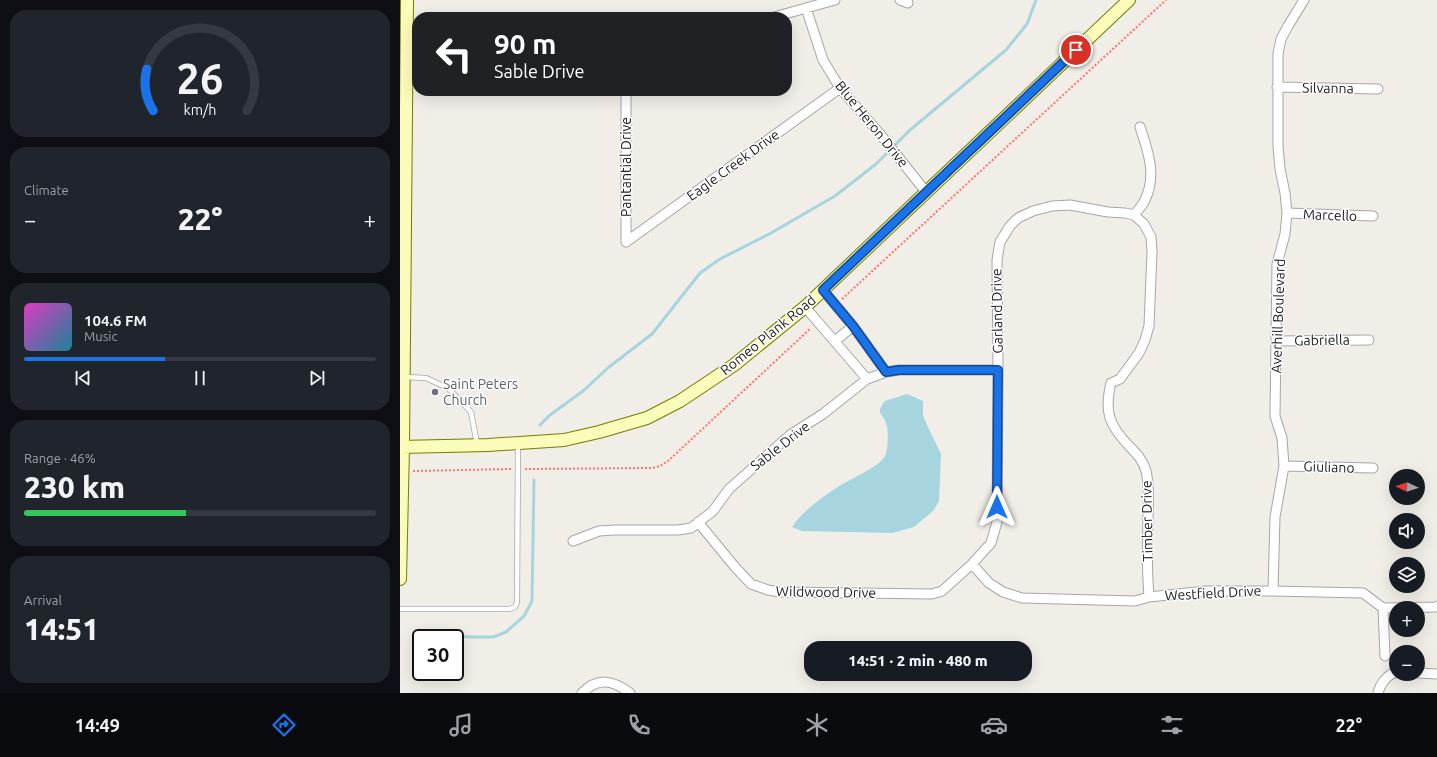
<!DOCTYPE html>
<meta charset="utf-8">
<style>
body{margin:0;font-family:Ubuntu,sans-serif;background:#20242c;color:#f1f3f6;height:100vh;display:flex;flex-direction:column;font-size:15px;white-space:nowrap}
*{box-sizing:border-box;margin:0}
p{font-size:13px;color:#9ea1a6}
.icon{flex:none;width:22px;height:22px;fill:none;stroke:currentColor;stroke-width:2;stroke-linecap:round;stroke-linejoin:round}
.map{position:relative;flex:1;overflow:hidden}
.details{display:flex;flex-direction:column;gap:10px;padding:10px;background:#0d0f14;width:400px}
.details>*{flex:none}
.top-card{position:absolute;left:12px;top:12px;width:380px;height:84px;border-radius:16px;box-shadow:0 4px 16px #0002;background:#202124;color:#fff;overflow:hidden}
.needle{width:26px;rotate:273deg}
.fabs{position:absolute;left:989px;top:469px;display:grid;gap:8px}
.fabs a{display:grid;place-items:center;width:36px;height:36px;border-radius:50%;background:#171b24;box-shadow:0 4px 16px #0002;font-size:20px}
.speed{position:absolute;left:12px;top:629px;display:flex;gap:8px;font-size:20px;font-weight:700;text-align:center}
.speed>*{display:grid;place-content:center;width:52px;height:52px;border-radius:50%;background:#171b24;box-shadow:0 4px 16px #0002;line-height:1}
.speed .limit{border:2px solid #111;border-radius:6px;background:#fff;color:#111}
.pin{position:absolute;display:grid;place-items:center;width:34px;height:34px;color:#fff;margin:-17px;border:2px solid #fff;border-radius:50%;box-shadow:0 1px 4px #0007}
.me{position:absolute;width:44px;margin:-22px;rotate:0deg;stroke-linejoin:round;filter:drop-shadow(0 0 3px #0008)}
.turn{display:flex;align-items:center;gap:14px;height:84px;padding:0 16px;font-size:18px}
.turn .icon{width:52px;height:52px;stroke-width:2.5}
.turn b{display:block;font-size:28px;line-height:34px}
.big{font-size:30px;font-weight:800;line-height:1.1}
.details .widget{flex:1;display:flex;flex-direction:column;justify-content:center;gap:6px;min-width:0;padding:0 14px;border-radius:16px;background:#20242c}
.details .dial{align-items:center;gap:0}
.dial svg{height:104px;overflow:visible;fill:none;stroke:#363941;stroke-width:7;stroke-linecap:round;text-anchor:middle}
.dial text{fill:#f1f3f6;stroke:none}
.song{display:flex;align-items:center;gap:12px}
.cover{width:48px;height:48px;border-radius:6px;background:linear-gradient(135deg,hsl(310 70% 55%),hsl(190 70% 35%))}
.played{height:4px;border-radius:2px;background:linear-gradient(90deg,#1a73e8 40%,#363941 40%)}
.keys{display:flex;justify-content:space-around;direction:ltr}
.heat{display:flex;justify-content:space-between;align-items:center;font-size:22px;direction:ltr}
.charge{height:6px;border-radius:3px;background:linear-gradient(90deg,#34c759 46%,#363941 0)}
.trip{position:absolute;left:404px;top:641px;width:228px;height:40px;border-radius:16px;background:#171b24;box-shadow:0 4px 16px #0002;font-weight:800;line-height:40px;text-align:center}
.tab-bar{display:flex;height:64px;justify-content:space-around;align-items:center;background:#090b0e;color:#9ea1a6}
.tab-bar .icon{width:28px;height:28px}
.tab-bar .current{color:#1a73e8}
.tab-bar b{font-size:18px;color:#f1f3f6}
main{display:flex;flex:1;min-height:0}
.map>svg:first-child{display:block}
.water{fill:#a6d5e0}
.lines{fill:none;stroke-linecap:round;stroke-linejoin:round}
.stream{stroke:#a6d5e0;stroke-width:3}
.lane-casing{stroke:#a7a7a7;stroke-width:6}
.street-casing{stroke:#a7a7a7;stroke-width:11}
.secondary-casing{stroke:#757d01;stroke-width:14}
.path{stroke:#fe746b;stroke-width:2;stroke-dasharray:2 2;stroke-linecap:butt}
.lane{stroke:#fff;stroke-width:4.5}
.street{stroke:#fff;stroke-width:9}
.secondary{stroke:#fbfcba;stroke-width:12}
.route-casing{stroke:#114b97;stroke-width:10}
.route{stroke:#1a73e8;stroke-width:7}
.worship-dot{fill:#6b7280;stroke:#fff;stroke-width:1.5}
.labels{text-anchor:middle;dominant-baseline:central;stroke-width:3;stroke-linejoin:round;paint-order:stroke}
.street-label{font-size:14px;fill:#202020;stroke:#fff}
.worship-label{font-size:14px;fill:#5b616d;stroke:#fff;text-anchor:start}
</style>
<main>
<section class="details">
<div class="widget dial"><svg viewBox="0 0 100 80">
<path d="M14 69A42 42 0 1 1 86 69"/>
<path d="M14 69A42 42 0 0 1 9 37" stroke="#1a73e8"/>
<text x="50" y="56" font-size="32" font-weight="700">26</text>
<text x="50" y="72" font-size="11">km/h</text>
</svg></div>
<div class="widget"><p>Climate</p>
<div class="heat"><a>−</a><b class="big">22°</b><a>+</a></div>
</div>
<div class="widget">
<div class="song"><i class="cover"></i><div><b>104.6 FM</b><p>Music</p></div></div>
<div class="played"></div>
<div class="keys"><svg class="icon" aria-label="previous" viewBox="0 0 24 24"><path d="M18 5L8 12l10 7zM5 5v14"/></svg><svg class="icon" aria-label="pause" viewBox="0 0 24 24"><path d="M8 5v14M16 5v14"/></svg><svg class="icon" aria-label="next" viewBox="0 0 24 24"><path d="M6 5l10 7-10 7zM19 5v14"/></svg></div>
</div>
<div class="widget"><p>Range · 46%</p><b class="big">230 km</b><div class="charge"></div></div>
<div class="widget"><p>Arrival</p><b class="big">14:51</b></div>
</section>
<div class="map">
<svg width="1037" height="693" viewBox="0 0 1037 693">
<rect width="100%" height="100%" fill="#f1ede7"/>
<path class="water" d="M507,394L523,401V415L527,425L541,454L539,501L534,510L514,527L492,533L402,531L392,527C404,509 424,496 441,485C451,479 480,466 485,456C488,450 489,430 486,423C485,418 479,415 480,409C481,407 483,403 485,401Z"/>
<g class="lines">
<path class="stream" d="M140,425L150,415L183,391L209,367L252,334L300,273L320,259L371,233L435,196L476,164L510,130L606,50L627,24L636,0
M32,633L70,637H93L106,632L124,616L132,601L134,480"/>
<g class="lane-casing">
<path id="lane" d="M5,377L26,378L48,388L71,412L77,444
M0,609H109L115,607L117,602L118,444"/>
</g>
<g class="street-casing">
<path id="street" d="M500,0L508,3
M406,8L423,60L440,88L480,134L526,192
M374,17L435,0
M877,87L978,89
M887,213L973,216
M734,215C738,210 743,205 745,200C757,175 748,151 740,127
M226,242L440,88
M226,242V91
M423,290L453,326L486,372
M405,307L467,379
M435,341L453,326
M876,341L969,340
M884,466L973,468
M298,522L335,567L351,584L368,590L380,592L532,594L542,591L572,564L591,543L597,522L598,370L597,260L600,242L610,226L618,218L633,211L652,206L670,205L708,212L725,213L734,215L744,224L751,237L752,252L749,326L745,340L739,353L720,379L711,383C704,412 709,425 729,446C737,454 743,460 746,471C750,487 748,504 748,520C747,546 747,571 749,597
M173,541L199,531L215,530H278L291,528L313,511L329,489L390,435L423,414L467,379L486,372L499,370H598
M572,564L589,583L603,592L622,598L735,601L749,597L806,591H873L963,593L983,608L1037,607V606
M873,591L875,517L884,466L882,438L875,416L877,264L885,234L887,213L885,193L880,169L878,146V54L881,39L888,26L904,0
M983,608L985,656
M1018,673L1037,674
M182,693C198,677 213,680 230,693
M978,693C980,684 987,675 996,672"/>
</g>
<g class="secondary-casing">
<path id="secondary" d="M0,447L88,445L164,440L199,432L247,418L280,401L334,365L405,307L729,0
M0,579L3,447L7,0"/>
</g>
<path class="path" d="M442,299L766,0
M125,469L252,468L260,466L268,461L411,328
M13,471L111,469"/>
<use href="#lane" class="lane"/>
<use href="#street" class="street"/>
<use href="#secondary" class="secondary"/>
</g>
<g class="lines">
<g class="route-casing">
<path id="route" d="M597,507L598,370H499L486,372L453,326L423,290L676,50"/>
</g>
<use href="#route" class="route"/>
</g>
<circle class="worship-dot" cx="35" cy="392" r="4"/>
<g class="labels">
<g class="street-label">
<text transform="translate(928 88) rotate(1)">Silvanna</text>
<text transform="translate(472 124) rotate(51)">Blue Heron Drive</text>
<text transform="translate(333 165) rotate(-36)">Eagle Creek Drive</text>
<text transform="translate(226 167) rotate(-90)">Pantantial Drive</text>
<text transform="translate(930 215) rotate(2)">Marcello</text>
<text transform="translate(597 311) rotate(-91)">Garland Drive</text>
<text transform="translate(878 316) rotate(-88)">Averhill Boulevard</text>
<text transform="translate(368 335) rotate(-39)">Romeo Plank Road</text>
<text transform="translate(922 340) rotate(-1)">Gabriella</text>
<text transform="translate(380 446) rotate(-38)">Sable Drive</text>
<text transform="translate(929 467) rotate(2)">Giuliano</text>
<text transform="translate(747 521) rotate(-91)">Timber Drive</text>
<text transform="translate(426 592) rotate(1)">Wildwood Drive</text>
<text transform="translate(813 593) rotate(-3)">Westfield Drive</text>
</g>
<g class="worship-label">
<text x="43" y="384">Saint Peters<tspan x="43" dy="16">Church</tspan></text>
</g>
</g>
</svg>
<div class="fabs">
<a><svg class="needle" viewBox="-14 -14 28 28"><path d="M0-13l5 13h-10z" fill="#e53935"/><path d="M0 13l5-13h-10z" fill="#9ea1a6"/></svg></a>
<a><svg class="icon" aria-label="sound" viewBox="0 0 24 24"><path d="M4 9h4l5-4v14l-5-4H4zM17 9q2 3 0 6"/></svg></a>
<a><svg class="icon" aria-label="layers" viewBox="0 0 24 24"><path d="M12 4l9 5-9 5-9-5zM3 14l9 5 9-5"/></svg></a>
<a>+</a>
<a>−</a>
</div>
<div class="speed"><div class="limit">30</div></div>
<div class="pin" style="left:676px;top:50px;background:#d93025"><svg class="icon" aria-label="arrive" viewBox="0 0 24 24"><path d="M6 21V4h12l-3 4 3 4H6"/></svg></div>
<svg class="me" style="left:597px;top:507px" viewBox="-20 -20 40 40"><path d="M0-17L14 15 0 8-14 15z" fill="#1a73e8" stroke="#fff" stroke-width="4"/></svg>
<div class="trip">14:51 · 2 min · 480 m</div>
<div class="top-card">
<div class="turn"><svg class="icon" aria-label="left" viewBox="0 0 24 24"><path d="M17 20v-9H6M10 6l-5 5 5 5"/></svg><div><b>90 m</b>Sable Drive</div></div>
</div>
</div>
</main>
<nav class="tab-bar">
<b>14:49</b>
<svg class="icon current" aria-label="directions" viewBox="0 0 24 24"><path d="M12 3l9 9-9 9-9-9zM9 14v-3h6M13 9l2 2-2 2"/></svg>
<svg class="icon" aria-label="music" viewBox="0 0 24 24"><path d="M9 18V5l10-2v13"/><circle cx="6" cy="18" r="3"/><circle cx="16" cy="16" r="3"/></svg>
<svg class="icon" aria-label="phone" viewBox="0 0 24 24"><path d="M5 4h4l2 5-3 2q2 4 5 5l2-3 5 2v4C11 20 4 13 5 4z"/></svg>
<svg class="icon" aria-label="climate" viewBox="0 0 24 24"><path d="M12 3v18M4 7l16 10M4 17L20 7"/></svg>
<svg class="icon" aria-label="car" viewBox="0 0 24 24"><path d="M5 17H2v-5l4-1 3-4h7l3 4 3 1v5h-3M9 17h6M6 11h13"/><circle cx="7" cy="17" r="2"/><circle cx="17" cy="17" r="2"/></svg>
<svg class="icon" aria-label="filters" viewBox="0 0 24 24"><path d="M4 7h16M4 17h16"/><circle cx="9" cy="7" r="2"/><circle cx="15" cy="17" r="2"/></svg>
<b>22°</b>
</nav>
